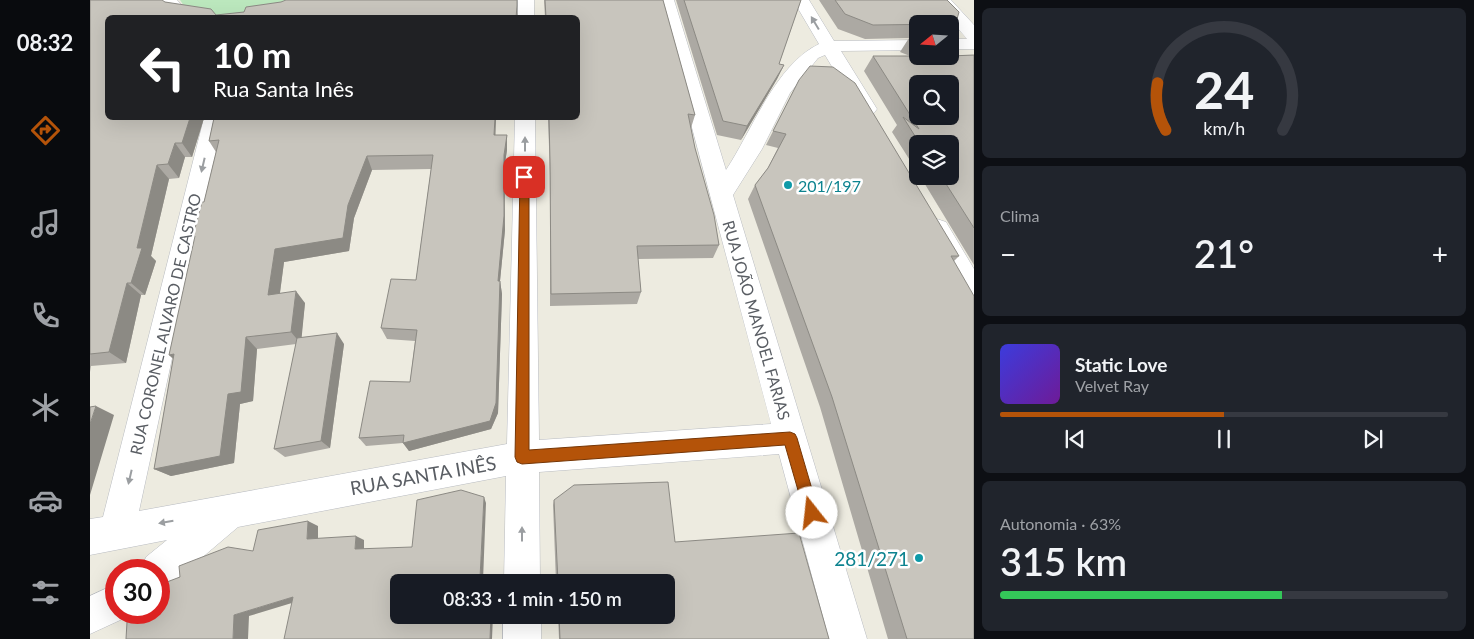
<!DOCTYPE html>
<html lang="pt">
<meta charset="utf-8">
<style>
body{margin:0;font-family:Lato,sans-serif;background:#20242c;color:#f1f3f6;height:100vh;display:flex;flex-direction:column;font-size:19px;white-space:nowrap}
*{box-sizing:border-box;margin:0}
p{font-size:16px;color:#9ea1a6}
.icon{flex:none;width:28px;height:28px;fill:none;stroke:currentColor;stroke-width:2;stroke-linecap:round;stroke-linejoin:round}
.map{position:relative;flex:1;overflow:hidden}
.panel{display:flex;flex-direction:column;gap:8px;padding:8px;background:#0d0f14;width:500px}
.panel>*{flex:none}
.guide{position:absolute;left:15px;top:15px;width:475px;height:105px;border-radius:8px;box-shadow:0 5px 20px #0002;background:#202124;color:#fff;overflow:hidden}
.needle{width:32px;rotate:252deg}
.controls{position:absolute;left:819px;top:15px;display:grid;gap:10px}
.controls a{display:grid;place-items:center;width:50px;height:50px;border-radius:8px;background:#171b24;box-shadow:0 5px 20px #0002;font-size:25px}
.speed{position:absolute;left:15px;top:559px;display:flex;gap:10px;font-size:25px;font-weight:700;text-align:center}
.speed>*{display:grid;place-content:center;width:65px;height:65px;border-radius:50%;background:#171b24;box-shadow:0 5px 20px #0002;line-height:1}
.speed .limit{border:8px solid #d22;background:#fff;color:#111}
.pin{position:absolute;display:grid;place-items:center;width:42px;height:42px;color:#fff;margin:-21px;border-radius:10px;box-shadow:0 2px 8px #0006}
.me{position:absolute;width:55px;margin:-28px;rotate:344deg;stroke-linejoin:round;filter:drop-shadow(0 0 4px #0008)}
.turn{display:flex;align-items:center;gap:18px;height:105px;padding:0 25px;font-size:22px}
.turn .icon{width:65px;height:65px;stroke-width:2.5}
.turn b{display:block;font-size:35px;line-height:42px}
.big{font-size:38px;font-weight:600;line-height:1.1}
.panel .widget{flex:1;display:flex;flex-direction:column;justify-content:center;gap:8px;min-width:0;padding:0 18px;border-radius:8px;background:#20242c}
.panel .dial{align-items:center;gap:0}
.dial svg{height:130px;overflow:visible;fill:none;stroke:#363941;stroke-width:7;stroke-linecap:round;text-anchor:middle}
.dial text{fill:#f1f3f6;stroke:none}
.song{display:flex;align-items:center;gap:15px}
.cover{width:60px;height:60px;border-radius:8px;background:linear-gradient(135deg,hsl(240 70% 55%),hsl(280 70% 35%))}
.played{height:5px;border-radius:2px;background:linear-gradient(90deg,#b45309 50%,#363941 50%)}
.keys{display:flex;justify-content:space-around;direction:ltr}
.heat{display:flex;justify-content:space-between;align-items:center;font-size:28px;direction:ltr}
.charge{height:8px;border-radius:4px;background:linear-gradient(90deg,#34c759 63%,#363941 0)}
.trip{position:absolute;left:300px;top:574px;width:285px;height:50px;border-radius:8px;background:#171b24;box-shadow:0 5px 20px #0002;font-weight:600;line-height:50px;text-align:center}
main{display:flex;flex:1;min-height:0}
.menu{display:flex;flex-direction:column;width:90px;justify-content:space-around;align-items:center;background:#090b0e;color:#9ea1a6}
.menu .icon{width:35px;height:35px}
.menu .on{color:#b45309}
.menu b{font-size:22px;color:#f1f3f6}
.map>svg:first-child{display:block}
.green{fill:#bbe7bd}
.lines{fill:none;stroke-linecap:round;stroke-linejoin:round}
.street-casing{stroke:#b8bbc1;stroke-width:1}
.secondary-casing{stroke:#b9bcc3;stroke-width:1}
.street{fill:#fff;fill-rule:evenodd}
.secondary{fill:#fff;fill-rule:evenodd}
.wall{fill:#aca9a3}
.shaded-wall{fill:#8c8a84}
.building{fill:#c8c5bd;stroke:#8c8a84;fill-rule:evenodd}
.oneway{fill:#9b9ea1}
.route{fill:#b45309;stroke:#753606}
.culture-dot{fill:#0f9aa8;stroke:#fff;stroke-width:2}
.labels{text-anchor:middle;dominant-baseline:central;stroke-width:5;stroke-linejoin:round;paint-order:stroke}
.culture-label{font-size:16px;fill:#0d838f;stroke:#fff;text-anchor:start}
.street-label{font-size:16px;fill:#595d63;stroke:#fff}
.near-street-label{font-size:19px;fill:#595d63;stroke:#fff}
.near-culture-label{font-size:19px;fill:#0d838f;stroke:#fff;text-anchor:end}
</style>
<main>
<nav class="menu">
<b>08:32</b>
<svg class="icon on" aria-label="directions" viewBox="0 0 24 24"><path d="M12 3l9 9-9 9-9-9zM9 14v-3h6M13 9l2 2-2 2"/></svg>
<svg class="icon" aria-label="music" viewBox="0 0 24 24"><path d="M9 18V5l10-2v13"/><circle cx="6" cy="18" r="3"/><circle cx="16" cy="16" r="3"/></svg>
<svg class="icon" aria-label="phone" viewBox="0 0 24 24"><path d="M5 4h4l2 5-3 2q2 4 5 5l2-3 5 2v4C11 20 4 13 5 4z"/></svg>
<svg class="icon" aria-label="climate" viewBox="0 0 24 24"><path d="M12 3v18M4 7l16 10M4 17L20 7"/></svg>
<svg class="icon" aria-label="car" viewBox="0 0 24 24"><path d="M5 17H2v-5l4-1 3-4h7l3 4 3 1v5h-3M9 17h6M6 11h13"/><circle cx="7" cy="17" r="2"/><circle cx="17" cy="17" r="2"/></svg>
<svg class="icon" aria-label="filters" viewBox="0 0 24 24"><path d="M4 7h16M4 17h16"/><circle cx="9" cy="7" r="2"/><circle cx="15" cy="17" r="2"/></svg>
</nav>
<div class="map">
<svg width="884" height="639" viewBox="0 0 884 639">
<rect width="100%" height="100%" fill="#edebe0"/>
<path class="green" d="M90,0H199C174,7 107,31 90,0Z"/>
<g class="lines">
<g class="street-casing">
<path id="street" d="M428,0H444V18H428Z
M568,0H584L636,170C662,131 685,65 729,44L703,0H719L744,41L828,40V50L751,51L787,109L784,113L777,115L770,113L735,55L728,58L700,93L672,149L643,195L777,639H739L689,454L449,472L450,582H414L416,476L148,527L82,583L69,588V570H51L56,557L77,540L0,555V519L13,517L114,118H134L49,511L417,444L425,118H445L449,440L681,424Z
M844,0H861L884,25V49H860V39H877Z
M847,219L856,222L884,269V303L875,300L835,228L838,222Z
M26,584V612H41L39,616L0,634V596Z
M413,615H451V639H413Z"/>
</g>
<g class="secondary-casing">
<path id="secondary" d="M71,0H87C94,10 106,9 113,18C90,18 84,20 71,0Z"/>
</g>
<use href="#street" class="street"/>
<use href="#secondary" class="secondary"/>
</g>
<path class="wall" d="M0,0L75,2L126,15L427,6L428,18H18L114,118L102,157H95L89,178L79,179L61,256L66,261L55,295H51L36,363L1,366L0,372Z
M454,0H573L605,115L601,128L605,148L629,245L623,258L548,259L551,292L547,304L460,306V175L458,118H488V18H455Z
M586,0H711L689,64L694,65L687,79L651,140L627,135Z
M729,0H857L860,24H828V56L884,55V265L830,176H860V144H828V173L802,132L807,125L774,71L783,56H820L810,52L819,38L775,39L748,29Z
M709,80L869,256L864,261L884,639H798L730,407L658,199L665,185L678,168L688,148L676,145Z
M124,118L406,135H417V150L414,169L415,230L410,281L412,294L408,413L401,429L319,451L313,443L276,446L269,438L320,382L325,341L297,339L291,328L326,280L341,169L282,170L264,218L259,251L194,262L190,293L215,303L211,338L254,344L240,448L195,457L184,449L206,344L167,349L163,401L150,404L144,463L81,476L64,469L83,359L79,355L105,238L103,236L114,202L126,152L119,141Z
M464,500L585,542L739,639H469L468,615H576V582H466L463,505Z"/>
<path class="shaded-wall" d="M694,65L687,79L651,140L657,126Z
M100,118H114L102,157L92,143Z
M405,118H406L405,150L404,135Z
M417,135V150L414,169L415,230L410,281L412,294L408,413L401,429L319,451L313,443L408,281L414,155Z
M85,143L95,157L89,178L78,164Z
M277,156L282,170L264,218L259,251L194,262L188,307L178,295L185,249L258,205Z
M67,165L79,179L61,256L66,261L55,295L41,283L47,248Z
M37,283L51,295L36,363L19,352Z
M206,291L215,303L211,344L201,332Z
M247,333L254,344L240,448L231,441Z
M156,337L167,349L163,401L150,404L144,463L81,476L64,469L138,394Z
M84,354L93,366L79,355Z
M6,406L24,415L0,495V424Z
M394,497L396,503L393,581L390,578Z
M218,521L228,526V544L217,539Z
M266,536L274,540V553L265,549Z
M203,597L215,599L159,616L158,639H143L144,615Z
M401,615H403L402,639H400Z"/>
<path class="building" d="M0,0H72L75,2L121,9L126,15L154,12L156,7L191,2L196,0H427V6L426,18H18V118H100L92,143H85L78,164L67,165L47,248H52L41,283H37L19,352L0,354Z
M455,0H573L605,115L598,114L605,148L624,215L629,245L547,246L551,292L461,294L460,161L459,118H488V18H456Z
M594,0H711L689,64L694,65L657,126L633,121Z
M745,0H857L869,12L860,44V24L783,25L755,14Z
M819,38H828V41Z
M884,55V228L851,176H860V144H830L813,117L829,129L783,56H860ZM828,84H860V116H828Z
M720,66L743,67L765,83L869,256H861L884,296V639H817L742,397L665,185L678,168L696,134L683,131L709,80Z
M124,118H405L404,135H417L414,155V216L408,281H410L406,403L400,421L313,443L314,435L269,438L280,381L320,382L327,330L291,328L301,279L326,280L343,155L277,156L258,205L253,238L185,249L178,295L206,291L201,332L156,337L151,392L138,394L130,456L64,469L84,354L79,355L105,236H103L112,202H114L129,140L119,141Z
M247,333L231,441L184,449L207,338Z
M6,406L0,424V407Z
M578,482L585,542L709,533L739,639H470L469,615H576V582H468L464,500L484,485Z
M371,490L394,497L390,578H402V582H309V615H401L400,639H194L203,597L144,615L143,639H36L37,622L56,612H69V585L90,577L89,566L138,547L163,551L168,530L218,521L217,539L266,536L265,549L322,547L327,500Z"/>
<defs><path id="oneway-solid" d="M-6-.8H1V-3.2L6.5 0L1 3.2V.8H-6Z" transform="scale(1.25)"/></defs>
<g class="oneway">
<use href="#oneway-solid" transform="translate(725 23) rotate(-121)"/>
<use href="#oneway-solid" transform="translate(435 144) rotate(-90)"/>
<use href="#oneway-solid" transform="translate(113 165) rotate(103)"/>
<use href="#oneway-solid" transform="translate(40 477) rotate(103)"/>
<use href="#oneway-solid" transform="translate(76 522) rotate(170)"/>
<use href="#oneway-solid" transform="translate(432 534) rotate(-90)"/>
</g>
<path class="route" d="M434,174L439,177V450L700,432L705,434L707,438L729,513L727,518L722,520L716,518L695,445L432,464L427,462L425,457L430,177Z"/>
<g class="culture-dot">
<circle cx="698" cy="185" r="5"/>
<circle cx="829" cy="558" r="5"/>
</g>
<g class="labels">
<g class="culture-label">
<text x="708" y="185">201/197</text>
</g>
<g class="street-label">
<text transform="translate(667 320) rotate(74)">RUA JOÃO MANOEL FARIAS</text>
<text transform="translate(75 324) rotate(-77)">RUA CORONEL ALVARO DE CASTRO</text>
</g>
<g class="near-street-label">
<text transform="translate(333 475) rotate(-10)">RUA SANTA INÊS</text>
</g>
<g class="near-culture-label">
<text x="819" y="558">281/271</text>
</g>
</g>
</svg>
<div class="controls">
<a><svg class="needle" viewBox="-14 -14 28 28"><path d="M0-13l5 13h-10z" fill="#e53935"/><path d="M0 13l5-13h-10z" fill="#9ea1a6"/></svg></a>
<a><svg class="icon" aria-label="search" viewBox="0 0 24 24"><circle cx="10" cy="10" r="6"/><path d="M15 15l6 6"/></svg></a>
<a><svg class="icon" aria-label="layers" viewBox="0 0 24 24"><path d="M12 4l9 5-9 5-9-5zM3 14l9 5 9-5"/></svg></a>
</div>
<div class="speed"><div class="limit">30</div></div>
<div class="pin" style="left:434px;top:177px;background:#d93025"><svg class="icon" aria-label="arrive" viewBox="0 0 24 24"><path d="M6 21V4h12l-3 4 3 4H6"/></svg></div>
<svg class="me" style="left:722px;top:513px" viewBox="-20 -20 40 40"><circle r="19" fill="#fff"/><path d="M0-13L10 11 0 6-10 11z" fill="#b45309"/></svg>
<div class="trip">08:33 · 1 min · 150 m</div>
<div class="guide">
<div class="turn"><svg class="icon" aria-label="left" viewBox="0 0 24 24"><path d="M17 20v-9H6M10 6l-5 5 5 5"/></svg><div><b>10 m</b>Rua Santa Inês</div></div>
</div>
</div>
<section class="panel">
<div class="widget dial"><svg viewBox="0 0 100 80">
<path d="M14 69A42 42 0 1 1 86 69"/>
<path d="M14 69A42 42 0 0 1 9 40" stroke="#b45309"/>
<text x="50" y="56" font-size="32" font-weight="700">24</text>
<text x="50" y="72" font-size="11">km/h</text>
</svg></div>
<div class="widget"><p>Clima</p>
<div class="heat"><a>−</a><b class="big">21°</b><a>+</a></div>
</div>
<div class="widget">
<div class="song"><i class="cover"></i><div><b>Static Love</b><p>Velvet Ray</p></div></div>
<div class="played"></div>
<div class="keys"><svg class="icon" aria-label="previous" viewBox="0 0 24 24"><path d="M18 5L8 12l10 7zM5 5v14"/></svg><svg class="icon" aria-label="pause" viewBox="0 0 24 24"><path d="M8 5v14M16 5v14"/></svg><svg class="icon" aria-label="next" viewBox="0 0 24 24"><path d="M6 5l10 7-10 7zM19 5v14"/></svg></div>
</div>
<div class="widget"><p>Autonomia · 63%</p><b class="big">315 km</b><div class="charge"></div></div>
</section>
</main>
